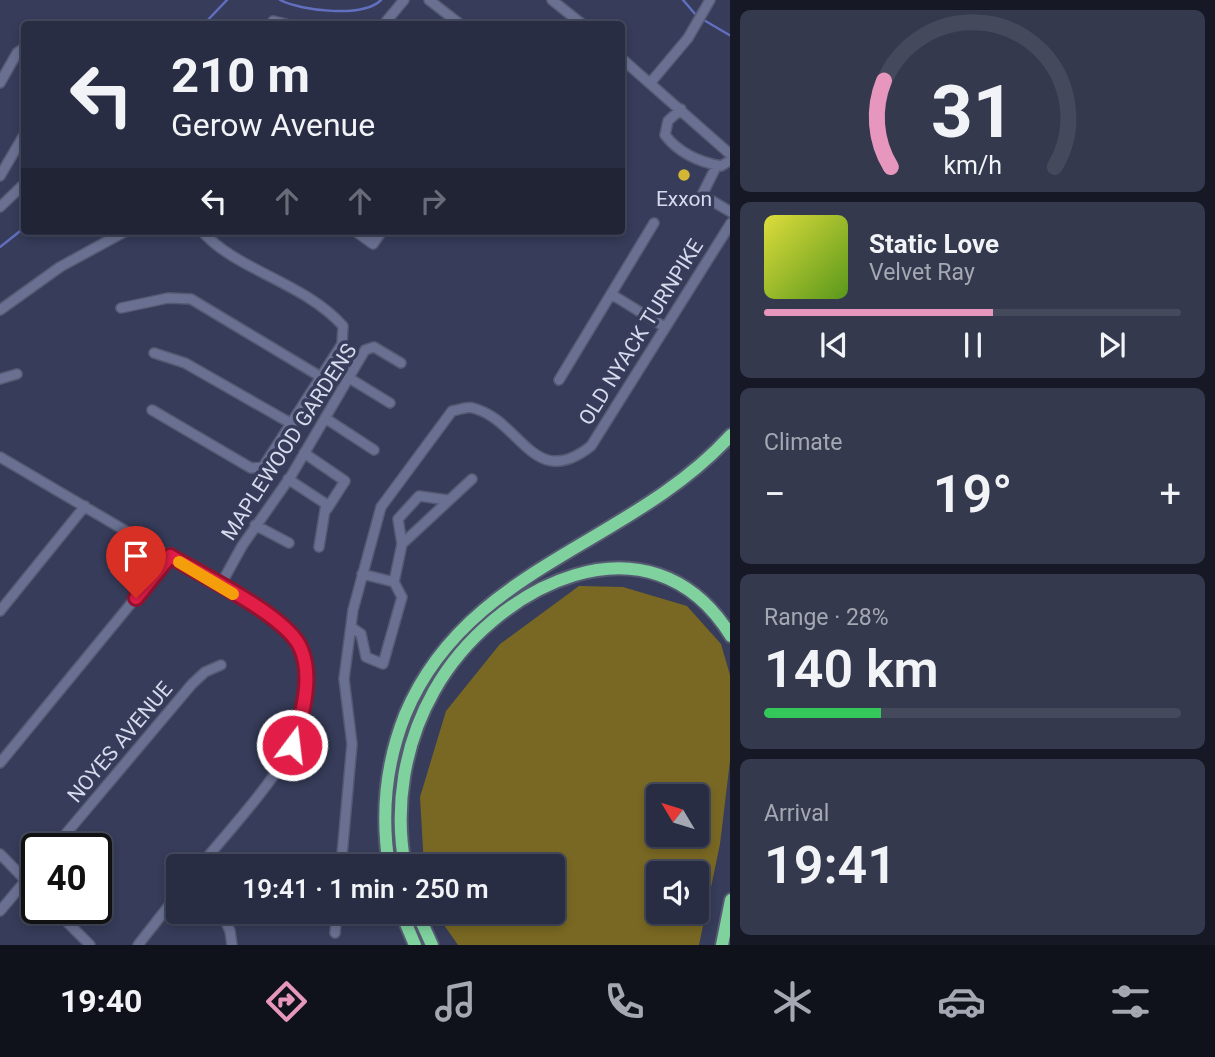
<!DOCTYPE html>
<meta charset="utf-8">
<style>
body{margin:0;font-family:Roboto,sans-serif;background:#34394e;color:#f1f3f6;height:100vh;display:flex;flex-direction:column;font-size:26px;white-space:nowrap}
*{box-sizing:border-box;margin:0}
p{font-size:23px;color:#a5a8b2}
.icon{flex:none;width:38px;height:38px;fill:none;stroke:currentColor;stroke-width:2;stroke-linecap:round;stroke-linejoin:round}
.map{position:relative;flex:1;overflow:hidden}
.drawer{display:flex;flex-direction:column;gap:10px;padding:10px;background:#161925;width:485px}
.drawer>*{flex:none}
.hud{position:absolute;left:21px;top:21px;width:604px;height:214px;border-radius:7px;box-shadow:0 4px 10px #0003,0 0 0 2px #44495c;background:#282d43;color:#f1f3f6;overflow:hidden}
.needle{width:46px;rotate:308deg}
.tools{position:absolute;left:646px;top:784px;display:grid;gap:14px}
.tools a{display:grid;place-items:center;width:63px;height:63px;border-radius:7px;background:#282d43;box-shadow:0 4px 10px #0003,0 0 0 2px #44495c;font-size:35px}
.speed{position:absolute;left:21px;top:833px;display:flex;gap:14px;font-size:35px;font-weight:700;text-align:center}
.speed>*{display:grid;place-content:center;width:91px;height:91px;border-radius:50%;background:#282d43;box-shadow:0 4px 10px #0003,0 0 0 2px #44495c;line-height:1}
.speed .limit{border:4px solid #111;border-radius:10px;background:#fff;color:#111}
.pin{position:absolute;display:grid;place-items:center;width:60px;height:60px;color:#fff;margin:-72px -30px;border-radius:50% 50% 50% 0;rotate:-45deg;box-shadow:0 0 7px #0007}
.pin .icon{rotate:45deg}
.me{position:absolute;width:77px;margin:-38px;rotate:15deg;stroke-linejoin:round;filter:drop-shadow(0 0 5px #0008)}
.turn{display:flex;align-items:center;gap:24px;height:147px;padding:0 35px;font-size:32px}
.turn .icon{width:91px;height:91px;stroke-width:2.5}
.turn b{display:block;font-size:49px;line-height:60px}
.lanes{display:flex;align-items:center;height:66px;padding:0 35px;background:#0003;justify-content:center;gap:35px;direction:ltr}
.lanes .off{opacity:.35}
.big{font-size:52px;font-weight:600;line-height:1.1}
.drawer .widget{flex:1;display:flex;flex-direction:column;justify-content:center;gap:10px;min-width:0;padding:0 24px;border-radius:10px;background:#34394e}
.drawer .dial{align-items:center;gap:0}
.dial svg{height:182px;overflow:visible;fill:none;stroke:#44495c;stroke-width:7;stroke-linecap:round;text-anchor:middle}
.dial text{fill:#f1f3f6;stroke:none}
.song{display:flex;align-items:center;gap:21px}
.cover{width:84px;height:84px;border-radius:10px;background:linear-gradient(135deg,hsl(60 70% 55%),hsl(90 70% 35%))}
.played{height:7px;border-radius:4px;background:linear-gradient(90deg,#e797bd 55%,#44495c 55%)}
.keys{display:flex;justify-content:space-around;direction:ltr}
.heat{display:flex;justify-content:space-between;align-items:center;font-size:38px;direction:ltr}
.charge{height:10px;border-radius:5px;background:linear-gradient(90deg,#34c759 28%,#44495c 0)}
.trip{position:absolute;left:166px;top:854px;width:399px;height:70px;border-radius:7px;background:#282d43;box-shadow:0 4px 10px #0003,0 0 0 2px #44495c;font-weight:600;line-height:70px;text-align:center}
.dock{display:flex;height:112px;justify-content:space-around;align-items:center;background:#10121b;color:#a5a8b2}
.dock .icon{width:49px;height:49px}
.dock .current{color:#e797bd}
.dock b{font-size:32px;color:#f1f3f6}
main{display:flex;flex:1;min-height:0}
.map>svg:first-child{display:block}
.green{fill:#796823;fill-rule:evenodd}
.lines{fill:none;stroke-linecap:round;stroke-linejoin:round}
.stream{stroke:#626ebe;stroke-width:2.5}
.minor-casing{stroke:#555972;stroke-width:12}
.highway-casing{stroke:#555972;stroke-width:16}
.minor{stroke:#697091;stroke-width:9}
.highway{stroke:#7fd19e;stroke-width:12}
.route-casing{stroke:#92132f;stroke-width:18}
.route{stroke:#e11d48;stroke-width:12}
.slow{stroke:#f59e0b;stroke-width:12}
.poi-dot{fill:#d3b635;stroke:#363c59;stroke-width:2.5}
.labels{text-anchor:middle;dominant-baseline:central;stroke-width:7;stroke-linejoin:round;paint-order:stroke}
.poi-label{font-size:21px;fill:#d5daec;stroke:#363c59}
.street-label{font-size:21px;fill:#d5daec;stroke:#363c59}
</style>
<main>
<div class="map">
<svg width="731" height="945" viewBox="0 0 731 945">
<rect width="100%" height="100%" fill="#363c59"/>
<path class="green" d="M579,586L623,587L687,606L721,644L730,675V761L720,844L699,945H458L435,912H553V866H424L420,797L446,711L500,644ZM696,796V835H658V796ZM658,873H696V912H658Z"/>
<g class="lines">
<path class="stream" d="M280,0C302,11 363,18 381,0
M683,0L696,15
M702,19L731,36
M204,24L227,0
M0,247L24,228"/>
<g class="minor-casing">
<path id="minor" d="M429,0L460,24
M552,0L582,24
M271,24L273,21L286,24
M384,24L404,0
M621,58L731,155
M651,82L688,38L710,0
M0,83L17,53L24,48
M681,109L668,121L665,135C678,152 699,162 721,166L731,160
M717,165L702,195L731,212
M0,176L24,135
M0,207L24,184
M355,231L373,244L382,231
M611,294L663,326
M121,308L168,298L191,299L321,377
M0,310L60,267L126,231
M154,353L185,363L292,424
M349,378L390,403
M0,379L17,374
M559,380L654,223
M152,410L251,468L263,467L342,344L343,326C304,282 235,270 202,231
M325,418L374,450
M304,453L345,481L327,509
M0,457L274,618C314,646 312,704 292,746C274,782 227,833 200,866
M288,479L326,504L319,547
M255,525L289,543
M402,544L398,519L419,496L448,500
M362,574L394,582L402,544L472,479
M220,586L242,546L291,476L365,350L374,347L401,363
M0,611L85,506
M351,627L361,634L366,657L383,664L402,597L394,582
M0,763L170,556
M53,849L192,684L205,672L221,665
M0,854L37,892
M341,866L352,744L344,679L353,610L381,507L452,411C459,410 467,406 473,408C521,420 533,492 591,446L731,223
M53,908L90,945
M0,911L37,867
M224,918L230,931L232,945
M335,933L337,912
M138,945L178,894"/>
</g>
<g class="highway-casing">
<path id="highway" d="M389,866C381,815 386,763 405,715C467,566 630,546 731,435
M405,866C394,807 404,744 434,691C492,587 650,505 731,636
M401,912L415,945
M417,912L432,945
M722,945L731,900"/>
</g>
<use href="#minor" class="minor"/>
<use href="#highway" class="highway"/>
</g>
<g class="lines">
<g class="route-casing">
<path id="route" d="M136,598L170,556C202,575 289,617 301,649C313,677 302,718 292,745"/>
</g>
<use href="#route" class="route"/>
<path class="slow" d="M179,562L233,594"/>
</g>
<circle class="poi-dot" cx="684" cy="175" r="7"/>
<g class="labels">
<g class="poi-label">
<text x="684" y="199">Exxon</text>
</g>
<g class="street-label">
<text transform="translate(641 332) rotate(-58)">OLD NYACK TURNPIKE</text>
<text transform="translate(289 442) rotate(-57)">MAPLEWOOD GARDENS</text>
<text transform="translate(120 742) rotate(-50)">NOYES AVENUE</text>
</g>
</g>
</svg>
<div class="tools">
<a><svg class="needle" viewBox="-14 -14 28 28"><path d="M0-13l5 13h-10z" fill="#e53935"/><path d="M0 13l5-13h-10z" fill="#a5a8b2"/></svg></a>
<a><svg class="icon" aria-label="sound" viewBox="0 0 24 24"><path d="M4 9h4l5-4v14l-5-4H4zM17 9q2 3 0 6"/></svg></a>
</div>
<div class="speed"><div class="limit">40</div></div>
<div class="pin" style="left:136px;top:598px;background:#d93025"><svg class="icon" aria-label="arrive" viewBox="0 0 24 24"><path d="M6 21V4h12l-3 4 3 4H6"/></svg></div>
<svg class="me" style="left:292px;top:745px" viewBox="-20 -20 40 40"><circle r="17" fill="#e11d48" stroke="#fff" stroke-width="3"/><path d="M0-11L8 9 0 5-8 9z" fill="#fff"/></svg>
<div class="trip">19:41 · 1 min · 250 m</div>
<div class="hud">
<div class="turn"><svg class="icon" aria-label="left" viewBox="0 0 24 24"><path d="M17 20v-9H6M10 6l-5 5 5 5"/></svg><div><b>210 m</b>Gerow Avenue</div></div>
<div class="lanes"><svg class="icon" aria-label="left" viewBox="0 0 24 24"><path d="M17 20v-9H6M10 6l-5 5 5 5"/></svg><svg class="icon off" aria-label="ahead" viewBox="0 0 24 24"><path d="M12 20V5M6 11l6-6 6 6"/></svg><svg class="icon off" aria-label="ahead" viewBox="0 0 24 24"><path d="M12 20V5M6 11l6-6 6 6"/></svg><svg class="icon off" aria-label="right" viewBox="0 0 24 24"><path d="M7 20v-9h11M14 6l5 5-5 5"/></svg></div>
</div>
</div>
<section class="drawer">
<div class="widget dial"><svg viewBox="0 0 100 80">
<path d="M14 69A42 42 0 1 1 86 69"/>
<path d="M14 69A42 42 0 0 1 11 31" stroke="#e797bd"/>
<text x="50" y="56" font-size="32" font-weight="700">31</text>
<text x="50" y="72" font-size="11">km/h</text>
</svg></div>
<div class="widget">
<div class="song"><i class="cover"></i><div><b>Static Love</b><p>Velvet Ray</p></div></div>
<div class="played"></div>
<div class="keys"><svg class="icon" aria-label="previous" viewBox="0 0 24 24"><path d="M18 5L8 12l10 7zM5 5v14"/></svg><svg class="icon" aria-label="pause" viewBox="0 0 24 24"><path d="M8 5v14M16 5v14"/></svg><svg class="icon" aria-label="next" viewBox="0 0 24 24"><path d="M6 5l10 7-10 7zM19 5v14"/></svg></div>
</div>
<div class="widget"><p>Climate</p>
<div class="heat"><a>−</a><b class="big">19°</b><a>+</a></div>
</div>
<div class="widget"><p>Range · 28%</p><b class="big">140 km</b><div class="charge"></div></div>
<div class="widget"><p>Arrival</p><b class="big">19:41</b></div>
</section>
</main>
<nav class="dock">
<b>19:40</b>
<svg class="icon current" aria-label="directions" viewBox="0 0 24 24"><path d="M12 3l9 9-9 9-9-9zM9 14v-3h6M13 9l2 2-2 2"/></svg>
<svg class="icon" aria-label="music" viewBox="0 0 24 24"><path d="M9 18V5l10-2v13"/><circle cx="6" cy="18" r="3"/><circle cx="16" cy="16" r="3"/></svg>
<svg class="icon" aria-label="phone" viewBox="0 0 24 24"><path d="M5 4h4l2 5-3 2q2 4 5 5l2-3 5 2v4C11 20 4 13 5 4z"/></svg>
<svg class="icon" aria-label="climate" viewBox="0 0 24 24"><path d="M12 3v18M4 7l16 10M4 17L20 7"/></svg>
<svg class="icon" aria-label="car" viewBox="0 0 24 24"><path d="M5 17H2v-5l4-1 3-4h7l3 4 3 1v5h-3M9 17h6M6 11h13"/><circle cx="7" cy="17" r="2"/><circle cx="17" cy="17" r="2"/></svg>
<svg class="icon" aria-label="filters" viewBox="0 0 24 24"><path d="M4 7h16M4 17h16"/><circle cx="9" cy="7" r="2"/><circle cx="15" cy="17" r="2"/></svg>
</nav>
